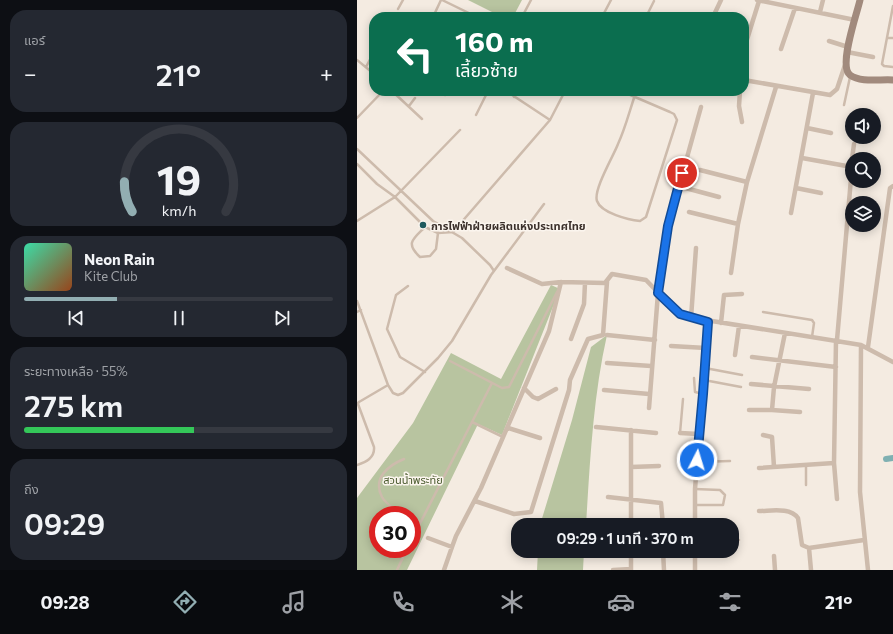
<!DOCTYPE html>
<html lang="th">
<meta charset="utf-8">
<style>
body{margin:0;font-family:Commissioner,"Noto Sans Thai",sans-serif;background:#242831;color:#f1f3f6;height:100vh;display:flex;flex-direction:column;font-size:15px;white-space:nowrap}
*{box-sizing:border-box;margin:0}
p{font-size:13px;color:#9ea1a6}
.icon{flex:none;width:22px;height:22px;fill:none;stroke:currentColor;stroke-width:2;stroke-linecap:round;stroke-linejoin:round}
.map{position:relative;flex:1;overflow:hidden}
.drawer{display:flex;flex-direction:column;gap:10px;padding:10px;background:#0d0f14;width:357px}
.drawer>*{flex:none}
.hud{position:absolute;left:12px;top:12px;width:380px;height:84px;border-radius:16px;box-shadow:0 2px 10px #0003;background:#0b6e4f;color:#fff;overflow:hidden}
.fabs{position:absolute;left:488px;top:108px;display:grid;gap:8px}
.fabs a{display:grid;place-items:center;width:36px;height:36px;border-radius:50%;background:#171b24;box-shadow:0 2px 10px #0003;font-size:20px}
.speed{position:absolute;left:12px;top:506px;display:flex;gap:8px;font-size:20px;font-weight:700;text-align:center}
.speed>*{display:grid;place-content:center;width:52px;height:52px;border-radius:50%;background:#171b24;box-shadow:0 2px 10px #0003;line-height:1}
.speed .limit{border:6px solid #d22;background:#fff;color:#111}
.pin{position:absolute;display:grid;place-items:center;width:34px;height:34px;color:#fff;margin:-17px;border:2px solid #fff;border-radius:50%;box-shadow:0 1px 4px #0007}
.me{position:absolute;width:44px;margin:-22px;rotate:5deg;stroke-linejoin:round;filter:drop-shadow(0 0 3px #0008)}
.turn{display:flex;align-items:center;gap:14px;height:84px;padding:0 20px;font-size:18px}
.turn .icon{width:52px;height:52px;stroke-width:2.5}
.turn b{display:block;font-size:28px;line-height:34px}
.big{font-size:30px;font-weight:600;line-height:1.1}
.drawer .tile{flex:1;display:flex;flex-direction:column;justify-content:center;gap:6px;min-width:0;padding:0 14px;border-radius:16px;background:#242831}
.drawer .dial{align-items:center;gap:0}
.dial svg{height:104px;overflow:visible;fill:none;stroke:#363941;stroke-width:7;stroke-linecap:round;text-anchor:middle}
.dial text{fill:#f1f3f6;stroke:none}
.song{display:flex;align-items:center;gap:12px}
.cover{width:48px;height:48px;border-radius:6px;background:linear-gradient(135deg,hsl(160 70% 55%),hsl(20 70% 35%))}
.played{height:4px;border-radius:2px;background:linear-gradient(90deg,#92aeb2 30%,#363941 30%)}
.keys{display:flex;justify-content:space-around;direction:ltr}
.heat{display:flex;justify-content:space-between;align-items:center;font-size:22px;direction:ltr}
.charge{height:6px;border-radius:3px;background:linear-gradient(90deg,#34c759 55%,#363941 0)}
.trip{position:absolute;left:154px;top:518px;width:228px;height:40px;border-radius:16px;background:#171b24;box-shadow:0 2px 10px #0003;font-weight:600;line-height:40px;text-align:center}
.dock{display:flex;height:64px;justify-content:space-around;align-items:center;background:#090b0e;color:#9ea1a6}
.dock .icon{width:28px;height:28px}
.dock .current{color:#92aeb2}
.dock b{font-size:18px;color:#f1f3f6}
main{display:flex;flex:1;min-height:0}
.map>svg:first-child{display:block}
.green{fill:#b8c4a0;fill-rule:evenodd}
.lines{fill:none;stroke-linecap:round;stroke-linejoin:round}
.canal{stroke:#7fb0b2;stroke-width:6}
.service{stroke:#cdbbac;stroke-width:2.5}
.minor{stroke:#cdbbac;stroke-width:4.5}
.secondary{stroke:#a18a7d;stroke-width:7}
.route-casing{stroke:#114b97;stroke-width:10}
.route{stroke:#1a73e8;stroke-width:7}
.poi-dot{fill:#1f5a5e;stroke:#fbf5ee;stroke-width:1.5}
.labels{text-anchor:middle;dominant-baseline:central;stroke-width:3;stroke-linejoin:round;paint-order:stroke}
.poi-label{font-size:11px;font-weight:bold;fill:#3b302b;stroke:#fbf5ee;text-anchor:start}
.park-label{font-size:11px;fill:#4a5a2e;stroke:#fbf5ee}
</style>
<main>
<section class="drawer">
<div class="tile"><p>แอร์</p>
<div class="heat"><a>−</a><b class="big">21°</b><a>+</a></div>
</div>
<div class="tile dial"><svg viewBox="0 0 100 80">
<path d="M14 69A42 42 0 1 1 86 69"/>
<path d="M14 69A42 42 0 0 1 8 46" stroke="#92aeb2"/>
<text x="50" y="56" font-size="32" font-weight="700">19</text>
<text x="50" y="72" font-size="11">km/h</text>
</svg></div>
<div class="tile">
<div class="song"><i class="cover"></i><div><b>Neon Rain</b><p>Kite Club</p></div></div>
<div class="played"></div>
<div class="keys"><svg class="icon" aria-label="previous" viewBox="0 0 24 24"><path d="M18 5L8 12l10 7zM5 5v14"/></svg><svg class="icon" aria-label="pause" viewBox="0 0 24 24"><path d="M8 5v14M16 5v14"/></svg><svg class="icon" aria-label="next" viewBox="0 0 24 24"><path d="M6 5l10 7-10 7zM19 5v14"/></svg></div>
</div>
<div class="tile"><p>ระยะทางเหลือ · 55%</p><b class="big">275 km</b><div class="charge"></div></div>
<div class="tile"><p>ถึง</p><b class="big">09:29</b></div>
</section>
<div class="map">
<svg width="536" height="570" viewBox="0 0 536 570">
<rect width="100%" height="100%" fill="#f4ebe1"/>
<path class="green" d="M111,0H165L156,17H145Z
M194,285L203,289L145,435L121,424L50,570H0V498L56,423L94,353L144,379ZM21,515H55V549H21Z
M250,335C236,397 233,462 229,525H183L215,420L234,347Z
M181,551H227L226,570H180Z"/>
<g class="lines">
<path class="canal" d="M529,459L536,458"/>
<path class="service" d="M85,0L120,17
M536,6L525,64L527,66L536,67
M41,9L46,0
M78,13L86,17
M76,17L84,0
M165,17L174,0
M245,17L254,0
M289,17L297,1
M530,38H536
M0,60L17,74
M9,67L17,52
M35,91L65,119
M82,91L88,95L92,91
M149,91L193,120
M264,91L313,112L317,114L320,120L289,217L283,221C272,220 244,213 240,201C236,190 257,155 261,144C268,129 272,113 277,98
M157,97L160,91
M487,105L493,77
M52,106L58,98
M119,115L131,91
M0,118L26,91
M0,149L76,221L105,238L133,265L137,271
M0,164L20,184L38,197L68,227L81,233L96,232L193,120L208,91
M0,221L38,197L103,130
M68,227C56,239 48,243 63,257L73,256L79,249L81,233
M51,286L39,295L30,329L43,357L68,372
M0,301L31,385L36,393L41,395L46,393L81,358L95,341L134,275L187,204
M0,312L4,310
M406,312L455,320L457,323L455,337
M93,361L145,388L152,387L200,292
M348,368L385,375
M337,378L338,392L346,394
M347,380L384,387
M0,404L2,402L31,385
M115,422L146,437
M323,433L326,399
M340,460L333,459L331,455L333,442H341
M340,462L373,461
M0,465C9,462 18,458 17,447L1,404
M449,466V485
M338,489L363,490L368,495L366,505H338
M42,515C37,508 29,504 25,497C15,478 32,465 47,459
M55,525L60,528
M55,539L135,383
M375,540H382
M40,570L50,549"/>
<path class="minor" d="M400,0L498,20
M463,12L466,0
M356,17L364,0
M472,41L491,47
M387,49L402,1
M424,49L438,8
M490,52L516,57
M387,80L473,95L480,89L488,65
M383,91L382,106L385,122
M450,128L474,133
M445,158L495,167L480,340
M495,159L497,144
M343,170L390,182
M321,186L362,197
M439,188L464,193
M332,212L381,224
M434,213L456,93
M150,268L185,284L204,282L248,283L255,274L289,280L314,306L330,317L504,345L536,362
M374,273L381,224L390,182L419,87
M334,318L339,248
M364,323L367,295L385,294
M428,333L417,387L415,410L443,412
M250,335L298,340
M214,339L227,304L228,283
M479,340L477,463L480,499
M504,345L503,492L511,570
M314,346L349,348
M511,347L533,188L536,186
M378,355L382,326
M395,357L479,367
M250,363L294,366
M394,384L452,389
M167,388L176,397L181,399L199,389
M247,390L292,394
M292,408L301,293L311,226L344,107
M392,410H415
M239,427L299,433
M151,428L183,438
M323,433L342,434
M406,435L415,437L417,467
M274,467L302,466
M402,468L477,463
M251,497L304,503L306,525
M118,501L157,514L174,512L212,390L213,380L231,339L246,335L250,282
M402,511C414,511 433,507 441,518L445,545L452,548L454,570
M274,525V430
M338,525V489L351,322
M71,538L95,547L99,536L124,488L192,331L204,282
M452,548L507,540
M306,551L307,570
M338,551V570
M417,556L418,570
M87,570L95,547
M256,570L274,569
M274,570V551"/>
<path class="secondary" d="M503,0C500,14 481,66 493,75C504,83 523,79 536,80"/>
</g>
<g class="lines">
<g class="route-casing">
<path id="route" d="M325,173L311,226L301,293L323,314L351,322L346,394L340,460"/>
</g>
<use href="#route" class="route"/>
</g>
<circle class="poi-dot" cx="66" cy="225" r="4"/>
<g class="labels">
<g class="poi-label">
<text x="74" y="225">การไฟฟ้าฝ่ายผลิตแห่งประเทศไทย</text>
</g>
<g class="park-label">
<text x="56" y="479">สวนน้ำพระทัย</text>
</g>
</g>
</svg>
<div class="fabs">
<a><svg class="icon" aria-label="sound" viewBox="0 0 24 24"><path d="M4 9h4l5-4v14l-5-4H4zM17 9q2 3 0 6"/></svg></a>
<a><svg class="icon" aria-label="search" viewBox="0 0 24 24"><circle cx="10" cy="10" r="6"/><path d="M15 15l6 6"/></svg></a>
<a><svg class="icon" aria-label="layers" viewBox="0 0 24 24"><path d="M12 4l9 5-9 5-9-5zM3 14l9 5 9-5"/></svg></a>
</div>
<div class="speed"><div class="limit">30</div></div>
<div class="pin" style="left:325px;top:173px;background:#d93025"><svg class="icon" aria-label="arrive" viewBox="0 0 24 24"><path d="M6 21V4h12l-3 4 3 4H6"/></svg></div>
<svg class="me" style="left:340px;top:460px" viewBox="-20 -20 40 40"><circle r="17" fill="#1a73e8" stroke="#fff" stroke-width="3"/><path d="M0-11L8 9 0 5-8 9z" fill="#fff"/></svg>
<div class="trip">09:29 · 1 นาที · 370 m</div>
<div class="hud">
<div class="turn"><svg class="icon" aria-label="left" viewBox="0 0 24 24"><path d="M17 20v-9H6M10 6l-5 5 5 5"/></svg><div><b>160 m</b>เลี้ยวซ้าย</div></div>
</div>
</div>
</main>
<nav class="dock">
<b>09:28</b>
<svg class="icon current" aria-label="directions" viewBox="0 0 24 24"><path d="M12 3l9 9-9 9-9-9zM9 14v-3h6M13 9l2 2-2 2"/></svg>
<svg class="icon" aria-label="music" viewBox="0 0 24 24"><path d="M9 18V5l10-2v13"/><circle cx="6" cy="18" r="3"/><circle cx="16" cy="16" r="3"/></svg>
<svg class="icon" aria-label="phone" viewBox="0 0 24 24"><path d="M5 4h4l2 5-3 2q2 4 5 5l2-3 5 2v4C11 20 4 13 5 4z"/></svg>
<svg class="icon" aria-label="climate" viewBox="0 0 24 24"><path d="M12 3v18M4 7l16 10M4 17L20 7"/></svg>
<svg class="icon" aria-label="car" viewBox="0 0 24 24"><path d="M5 17H2v-5l4-1 3-4h7l3 4 3 1v5h-3M9 17h6M6 11h13"/><circle cx="7" cy="17" r="2"/><circle cx="17" cy="17" r="2"/></svg>
<svg class="icon" aria-label="filters" viewBox="0 0 24 24"><path d="M4 7h16M4 17h16"/><circle cx="9" cy="7" r="2"/><circle cx="15" cy="17" r="2"/></svg>
<b>21°</b>
</nav>
